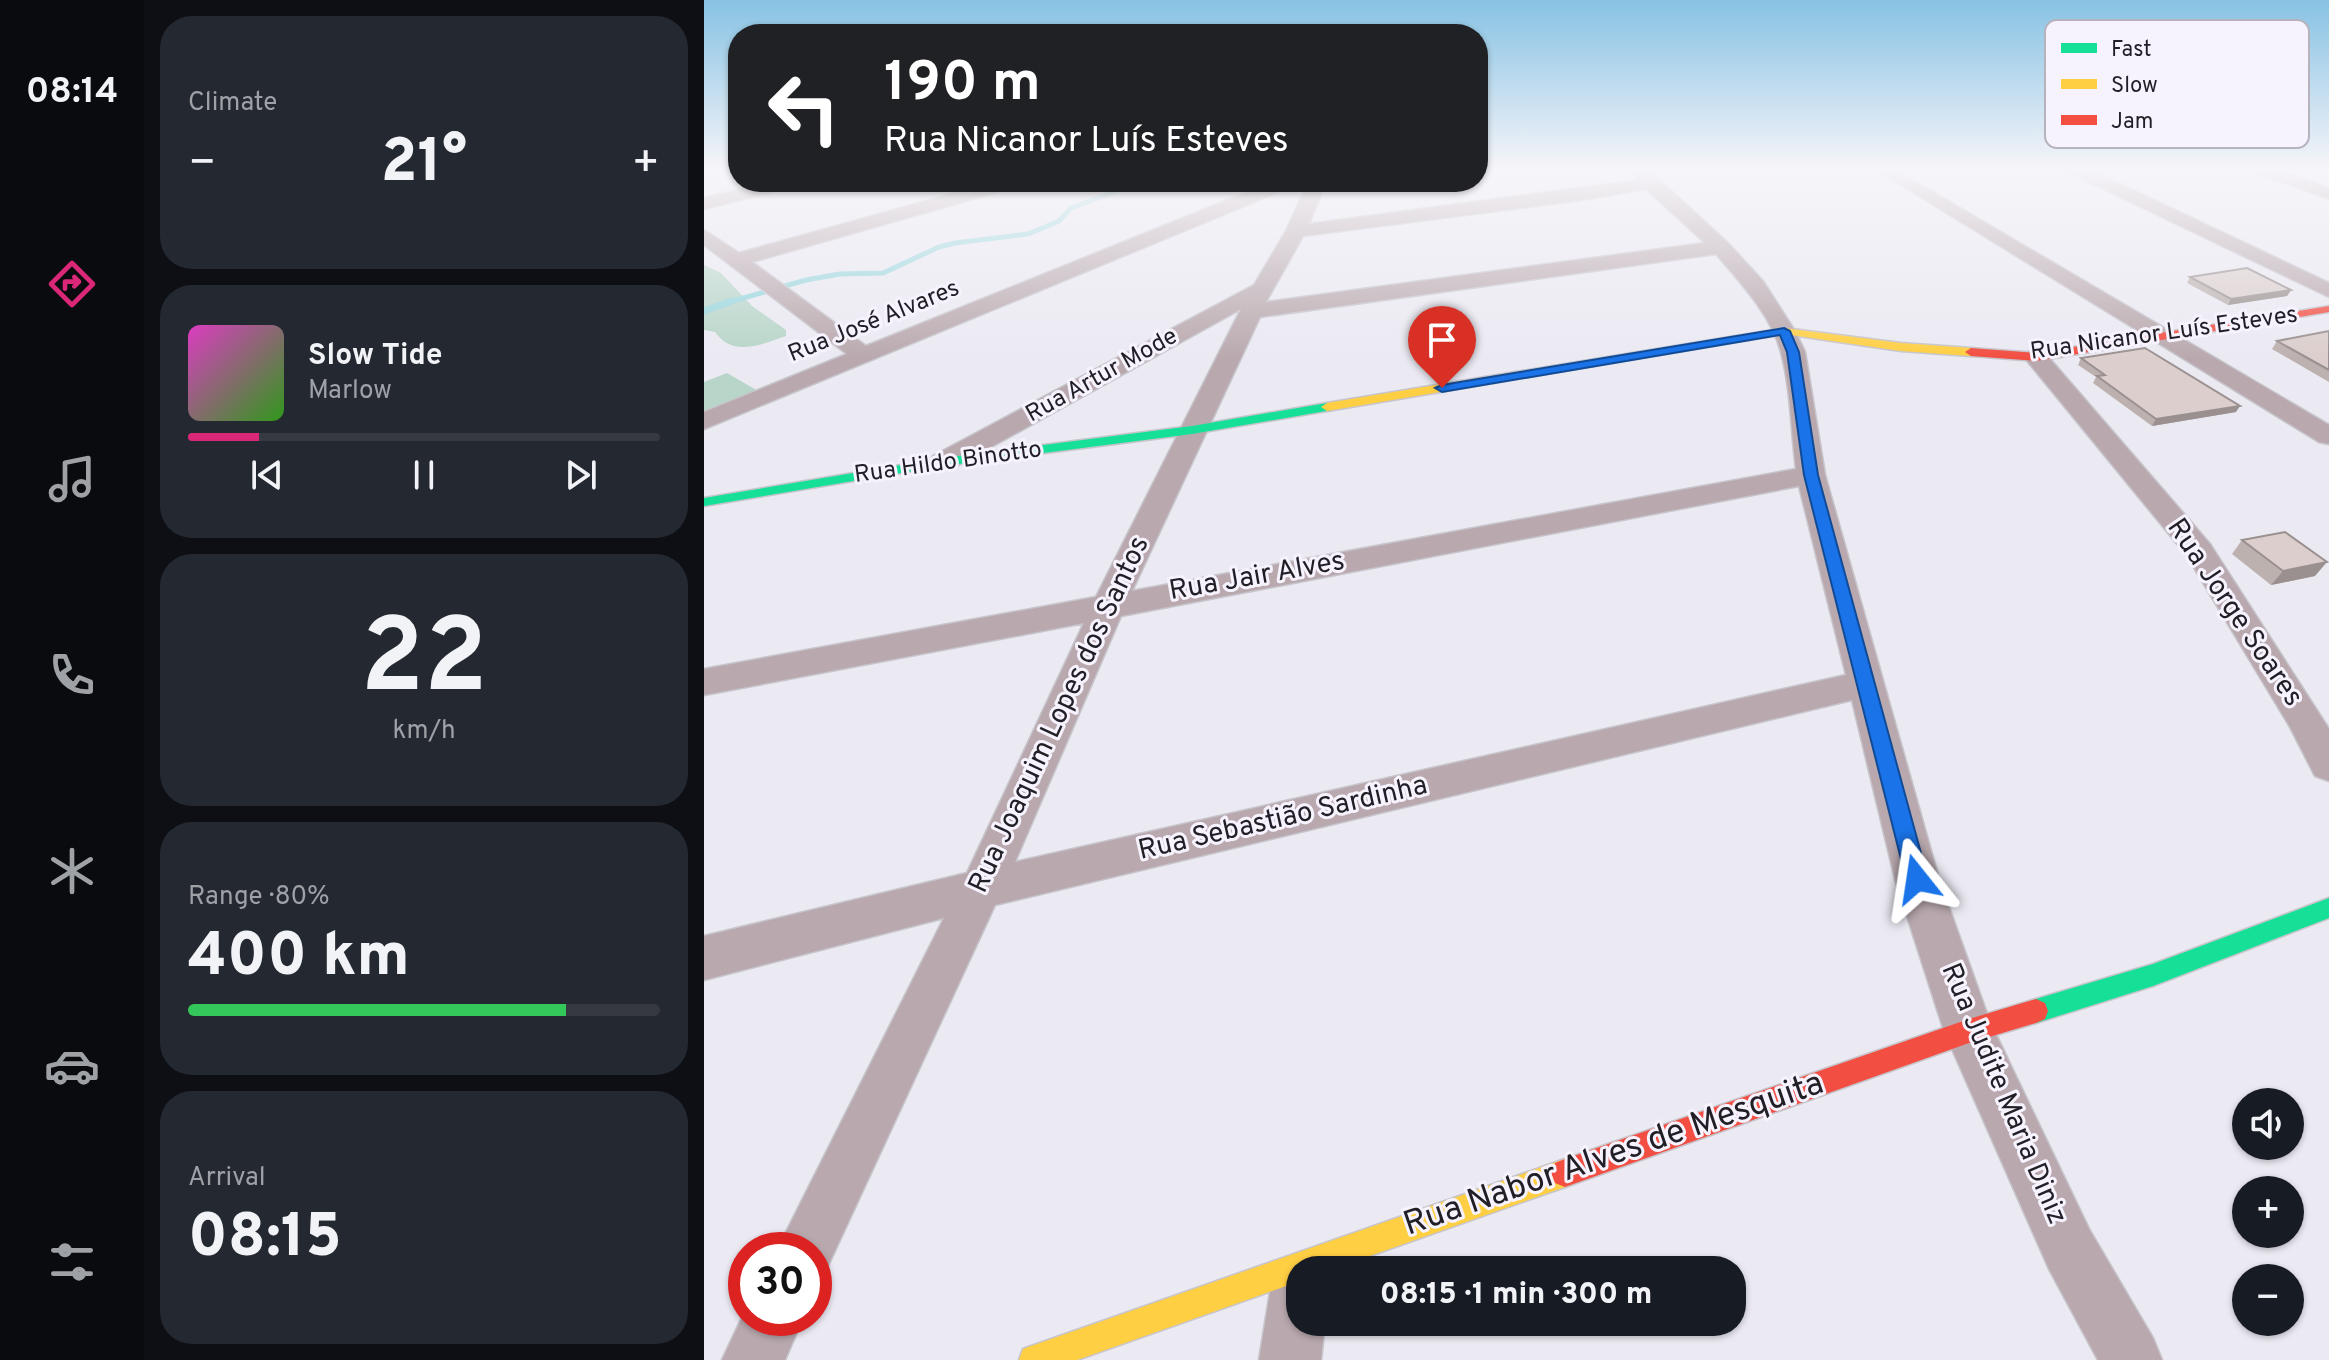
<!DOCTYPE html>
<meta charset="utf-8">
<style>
body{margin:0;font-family:Overpass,sans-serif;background:#242831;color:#f1f3f6;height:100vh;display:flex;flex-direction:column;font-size:30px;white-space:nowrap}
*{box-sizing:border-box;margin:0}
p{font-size:26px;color:#9ea1a6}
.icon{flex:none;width:44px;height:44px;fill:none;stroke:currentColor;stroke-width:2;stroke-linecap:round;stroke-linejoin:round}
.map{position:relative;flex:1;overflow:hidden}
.details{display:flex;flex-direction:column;gap:16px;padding:16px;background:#0d0f14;width:560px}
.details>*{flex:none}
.banner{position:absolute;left:24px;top:24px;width:760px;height:168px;border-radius:32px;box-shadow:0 2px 6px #0004;background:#202124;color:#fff;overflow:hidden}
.tools{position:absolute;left:1528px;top:1088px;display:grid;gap:16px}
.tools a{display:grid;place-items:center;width:72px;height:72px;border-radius:50%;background:#171b24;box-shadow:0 2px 6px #0004;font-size:40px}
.speed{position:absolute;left:24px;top:1232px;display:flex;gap:16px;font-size:40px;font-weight:700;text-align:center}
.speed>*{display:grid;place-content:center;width:104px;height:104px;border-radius:50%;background:#171b24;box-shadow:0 2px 6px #0004;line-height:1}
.speed .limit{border:12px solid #d22;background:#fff;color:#111}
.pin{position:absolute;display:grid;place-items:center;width:68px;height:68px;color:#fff;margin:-82px -34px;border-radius:50% 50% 50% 0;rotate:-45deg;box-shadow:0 0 8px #0007}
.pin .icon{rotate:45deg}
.me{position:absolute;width:88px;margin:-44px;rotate:345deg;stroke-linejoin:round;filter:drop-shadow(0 0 6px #0008)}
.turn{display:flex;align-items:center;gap:28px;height:168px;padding:0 24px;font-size:36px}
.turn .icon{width:104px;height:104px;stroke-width:2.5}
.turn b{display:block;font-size:56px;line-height:68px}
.big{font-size:60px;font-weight:800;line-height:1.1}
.details .card{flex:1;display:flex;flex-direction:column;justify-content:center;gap:12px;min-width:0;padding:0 28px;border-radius:32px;background:#242831}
.details .dial{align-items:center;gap:0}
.dial b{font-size:104px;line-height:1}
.song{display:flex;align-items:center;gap:24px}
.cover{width:96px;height:96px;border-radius:12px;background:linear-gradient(135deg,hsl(310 70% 55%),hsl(110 70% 35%))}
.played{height:8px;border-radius:4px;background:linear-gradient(90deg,#db2777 15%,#363941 15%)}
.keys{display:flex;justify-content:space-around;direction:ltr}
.heat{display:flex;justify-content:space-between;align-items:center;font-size:44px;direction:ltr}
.charge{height:12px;border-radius:6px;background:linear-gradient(90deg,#34c759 80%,#363941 0)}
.trip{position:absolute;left:582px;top:1256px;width:460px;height:80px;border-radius:32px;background:#171b24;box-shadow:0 2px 6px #0004;font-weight:800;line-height:80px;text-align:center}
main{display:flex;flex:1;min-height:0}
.tabs{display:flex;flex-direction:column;width:144px;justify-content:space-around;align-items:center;background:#090b0e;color:#9ea1a6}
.tabs .icon{width:56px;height:56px}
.tabs .selected{color:#db2777}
.tabs b{font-size:36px;color:#f1f3f6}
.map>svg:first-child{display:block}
.green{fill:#b7d5c8}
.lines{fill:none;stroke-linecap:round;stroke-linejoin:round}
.stream-far1{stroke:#96d6dc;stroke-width:5}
.stream{stroke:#96d6dc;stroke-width:7}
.street-casing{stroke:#c7c5cc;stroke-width:3}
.fast-casing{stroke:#c7c5cc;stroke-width:3}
.slow-casing{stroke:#c7c5cc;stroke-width:3}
.jam-casing{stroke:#c7c5cc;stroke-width:3}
.street{fill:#b9a9ae;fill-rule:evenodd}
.fast{fill:#16e098;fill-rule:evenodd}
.slow{fill:#ffcf43;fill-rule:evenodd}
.jam{fill:#f24e42;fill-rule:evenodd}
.wall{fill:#bcb1af}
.shaded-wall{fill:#99908f}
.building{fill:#dbcecc;stroke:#99908f;stroke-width:2}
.route{fill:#1a73e8;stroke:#114b97;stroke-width:2}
.labels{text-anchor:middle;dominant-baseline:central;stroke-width:6;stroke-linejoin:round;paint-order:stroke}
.far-street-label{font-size:24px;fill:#211f25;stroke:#f7f3fe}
.street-label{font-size:28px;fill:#211f25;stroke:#f7f3fe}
.near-street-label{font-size:34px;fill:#211f25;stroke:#f7f3fe}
.key{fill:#f7f3fe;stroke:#b7b3bd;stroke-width:2}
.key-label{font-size:22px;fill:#211f25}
</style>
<main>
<nav class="tabs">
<b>08:14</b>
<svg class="icon selected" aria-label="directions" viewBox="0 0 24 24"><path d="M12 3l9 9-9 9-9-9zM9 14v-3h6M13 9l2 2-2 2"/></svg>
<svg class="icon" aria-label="music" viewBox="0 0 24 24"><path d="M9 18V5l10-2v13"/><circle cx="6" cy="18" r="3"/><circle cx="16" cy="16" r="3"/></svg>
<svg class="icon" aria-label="phone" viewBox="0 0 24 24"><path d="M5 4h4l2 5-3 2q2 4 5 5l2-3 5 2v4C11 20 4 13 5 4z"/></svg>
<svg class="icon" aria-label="climate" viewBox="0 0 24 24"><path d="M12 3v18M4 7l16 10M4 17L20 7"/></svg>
<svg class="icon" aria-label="car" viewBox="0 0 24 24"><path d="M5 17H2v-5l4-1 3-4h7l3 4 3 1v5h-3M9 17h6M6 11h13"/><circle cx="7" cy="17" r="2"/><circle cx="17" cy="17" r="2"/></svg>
<svg class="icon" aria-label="filters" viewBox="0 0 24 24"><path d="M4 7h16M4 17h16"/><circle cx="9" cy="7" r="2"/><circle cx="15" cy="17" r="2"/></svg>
</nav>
<section class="details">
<div class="card"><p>Climate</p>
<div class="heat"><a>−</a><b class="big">21°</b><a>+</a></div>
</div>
<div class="card">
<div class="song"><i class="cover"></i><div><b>Slow Tide</b><p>Marlow</p></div></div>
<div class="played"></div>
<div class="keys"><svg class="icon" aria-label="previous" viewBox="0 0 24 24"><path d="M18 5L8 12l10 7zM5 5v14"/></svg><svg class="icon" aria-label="pause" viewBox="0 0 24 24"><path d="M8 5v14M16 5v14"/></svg><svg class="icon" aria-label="next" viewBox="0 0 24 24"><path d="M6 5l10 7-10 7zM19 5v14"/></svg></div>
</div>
<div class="card dial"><b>22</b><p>km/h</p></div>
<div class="card"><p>Range · 80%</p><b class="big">400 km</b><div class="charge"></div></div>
<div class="card"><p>Arrival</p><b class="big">08:15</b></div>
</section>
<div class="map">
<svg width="1625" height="1360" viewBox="0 0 1625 1360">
<rect width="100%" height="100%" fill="#ebe9f2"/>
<path class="green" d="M0,265L17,273L48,306L82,330V336C58,344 29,358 11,332L0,330Z
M23,373L54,391L0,414V382Z"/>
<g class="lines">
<path class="stream-far1" d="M22,303L102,280L136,274L179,273L235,247L251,243L324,234L355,221L367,208L437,182"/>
<path class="stream" d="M0,311L28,301"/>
<g class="street-casing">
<path id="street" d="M927,169H944L1024,243L1059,281L1091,331L1101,352L1121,475L1235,879L1286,1022L1385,1229L1449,1338L1458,1360H1394L1345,1269L1240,1031L1191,879L1148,700L291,905L122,1270L110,1275V1250H73L240,918L0,980V936L263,873L380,623L0,695V669L392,597L537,309L249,468L239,470L229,468L225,462L229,456L550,285L582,231L604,182H622L605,224L935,180ZM942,189L1001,243L562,302L599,236L878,200ZM1012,254C1036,282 1067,315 1077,352C1087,389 1087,431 1092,469L428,591L556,317ZM1095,486L1142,675L311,862L417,616Z
M1171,169H1190L1625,425V444L1615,442Z
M1364,169H1385L1625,283V297L1366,173Z
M1551,169H1574L1625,188V199L1553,173Z
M65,182H95L92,186L0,209V198Z
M290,182H318L315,186L48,262L162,346L568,182H592L589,186L0,429V412L143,354L0,245V230L35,253Z
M1332,350L1340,352L1506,544L1625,729V781L1611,776L1586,727L1483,556L1320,357L1324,352Z
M596,1257L617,1265L619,1270H596V1322H621L617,1360H555L567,1286L575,1265Z
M42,1309V1318H99L81,1360H18Z"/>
</g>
<g class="fast-casing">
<path id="fast" d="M623,403L629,407L628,410L488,434L239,466L0,506V498L239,458L488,426Z
M1625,898V918L1449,986L1332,1023L1323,1019L1320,1011L1323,1003L1332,999L1449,964Z"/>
</g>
<g class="slow-casing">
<path id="slow" d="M1080,328L1197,343L1267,348L1273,352L1267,356L1197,351L1080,334L623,411L617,407L623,403Z
M861,1159L871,1163L875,1173L871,1183L861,1187L626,1270H596V1281L373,1360H315L319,1349L330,1345Z"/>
</g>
<g class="jam-casing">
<path id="jam" d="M1625,306V312L1332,361L1267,356L1261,352L1267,348L1332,353Z
M1332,999L1341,1003L1344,1011L1341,1019L1332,1023L1265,1043L861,1187L851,1183L847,1173L851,1163L861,1159L1265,1019Z"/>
</g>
<use href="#street" class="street"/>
<use href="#fast" class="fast"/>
<use href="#slow" class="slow"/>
<use href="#jam" class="jam"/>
</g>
<path class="wall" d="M1486,277L1587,290L1583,296L1524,305L1483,283Z
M1625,331V382L1568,349L1573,341Z
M1377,358L1532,412L1448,426L1389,383L1392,377L1374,365Z
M1538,540L1611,576L1567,585L1528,554Z"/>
<path class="shaded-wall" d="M1587,290L1583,296L1524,305L1527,299Z
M1536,406L1532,412L1448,426L1452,419Z
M1623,562L1611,576L1567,585L1579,571Z"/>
<path class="building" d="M1543,268L1587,290L1527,299L1486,277Z
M1625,331V370L1573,341Z
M1441,348L1536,406L1452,419L1393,376L1401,375L1377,358Z
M1581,532L1623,562L1579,571L1538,540Z"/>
<linearGradient id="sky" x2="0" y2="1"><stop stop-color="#87c2e3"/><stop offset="0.47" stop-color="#f6f5f9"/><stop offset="1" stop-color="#f6f5f9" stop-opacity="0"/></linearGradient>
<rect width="1625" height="359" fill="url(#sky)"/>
<path class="route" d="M1080,328L1086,331L1095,352L1114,475L1224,879L1221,886L1213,888L1205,886L1202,879L1100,475L1083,352L1076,335L738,392L731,388L738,385Z"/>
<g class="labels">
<g class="far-street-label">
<text transform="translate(170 322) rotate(-22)">Rua José Alvares</text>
<text transform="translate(1460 334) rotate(-8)">Rua Nicanor Luís Esteves</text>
<text transform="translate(398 376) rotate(-29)">Rua Artur Mode</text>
<text transform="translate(244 463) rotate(-8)">Rua Hildo Binotto</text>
</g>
<g class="street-label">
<text transform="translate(553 577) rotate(-10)">Rua Jair Alves</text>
<text transform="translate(1530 613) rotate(56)">Rua Jorge Soares</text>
<text transform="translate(356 715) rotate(-65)">Rua Joaquim Lopes dos Santos</text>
<text transform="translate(579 819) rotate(-13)">Rua Sebastião Sardinha</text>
<text transform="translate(1299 1094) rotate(67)">Rua Judite Maria Diniz</text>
</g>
<g class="near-street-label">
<text transform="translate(910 1155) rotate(-19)">Rua Nabor Alves de Mesquita</text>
</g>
</g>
<rect x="1341" y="20" width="264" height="128" rx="12" class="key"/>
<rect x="1357" y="43" width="36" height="10" fill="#16e098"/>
<rect x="1357" y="79" width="36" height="10" fill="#ffcf43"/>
<rect x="1357" y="115" width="36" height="10" fill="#f24e42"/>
<g class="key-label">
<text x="1407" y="56">Fast</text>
<text x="1407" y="92">Slow</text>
<text x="1407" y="128">Jam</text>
</g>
</svg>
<div class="tools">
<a><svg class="icon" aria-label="sound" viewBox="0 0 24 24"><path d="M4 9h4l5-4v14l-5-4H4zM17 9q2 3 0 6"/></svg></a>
<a>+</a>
<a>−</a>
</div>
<div class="speed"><div class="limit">30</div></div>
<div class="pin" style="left:738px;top:388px;background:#d93025"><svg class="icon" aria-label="arrive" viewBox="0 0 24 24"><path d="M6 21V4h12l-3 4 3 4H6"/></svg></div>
<svg class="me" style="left:1213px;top:879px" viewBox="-20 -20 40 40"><path d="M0-17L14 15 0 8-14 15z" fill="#1a73e8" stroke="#fff" stroke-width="4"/></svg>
<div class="trip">08:15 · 1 min · 300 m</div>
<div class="banner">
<div class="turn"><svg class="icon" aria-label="left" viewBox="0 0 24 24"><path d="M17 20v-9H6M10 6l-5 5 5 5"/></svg><div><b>190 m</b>Rua Nicanor Luís Esteves</div></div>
</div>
</div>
</main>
